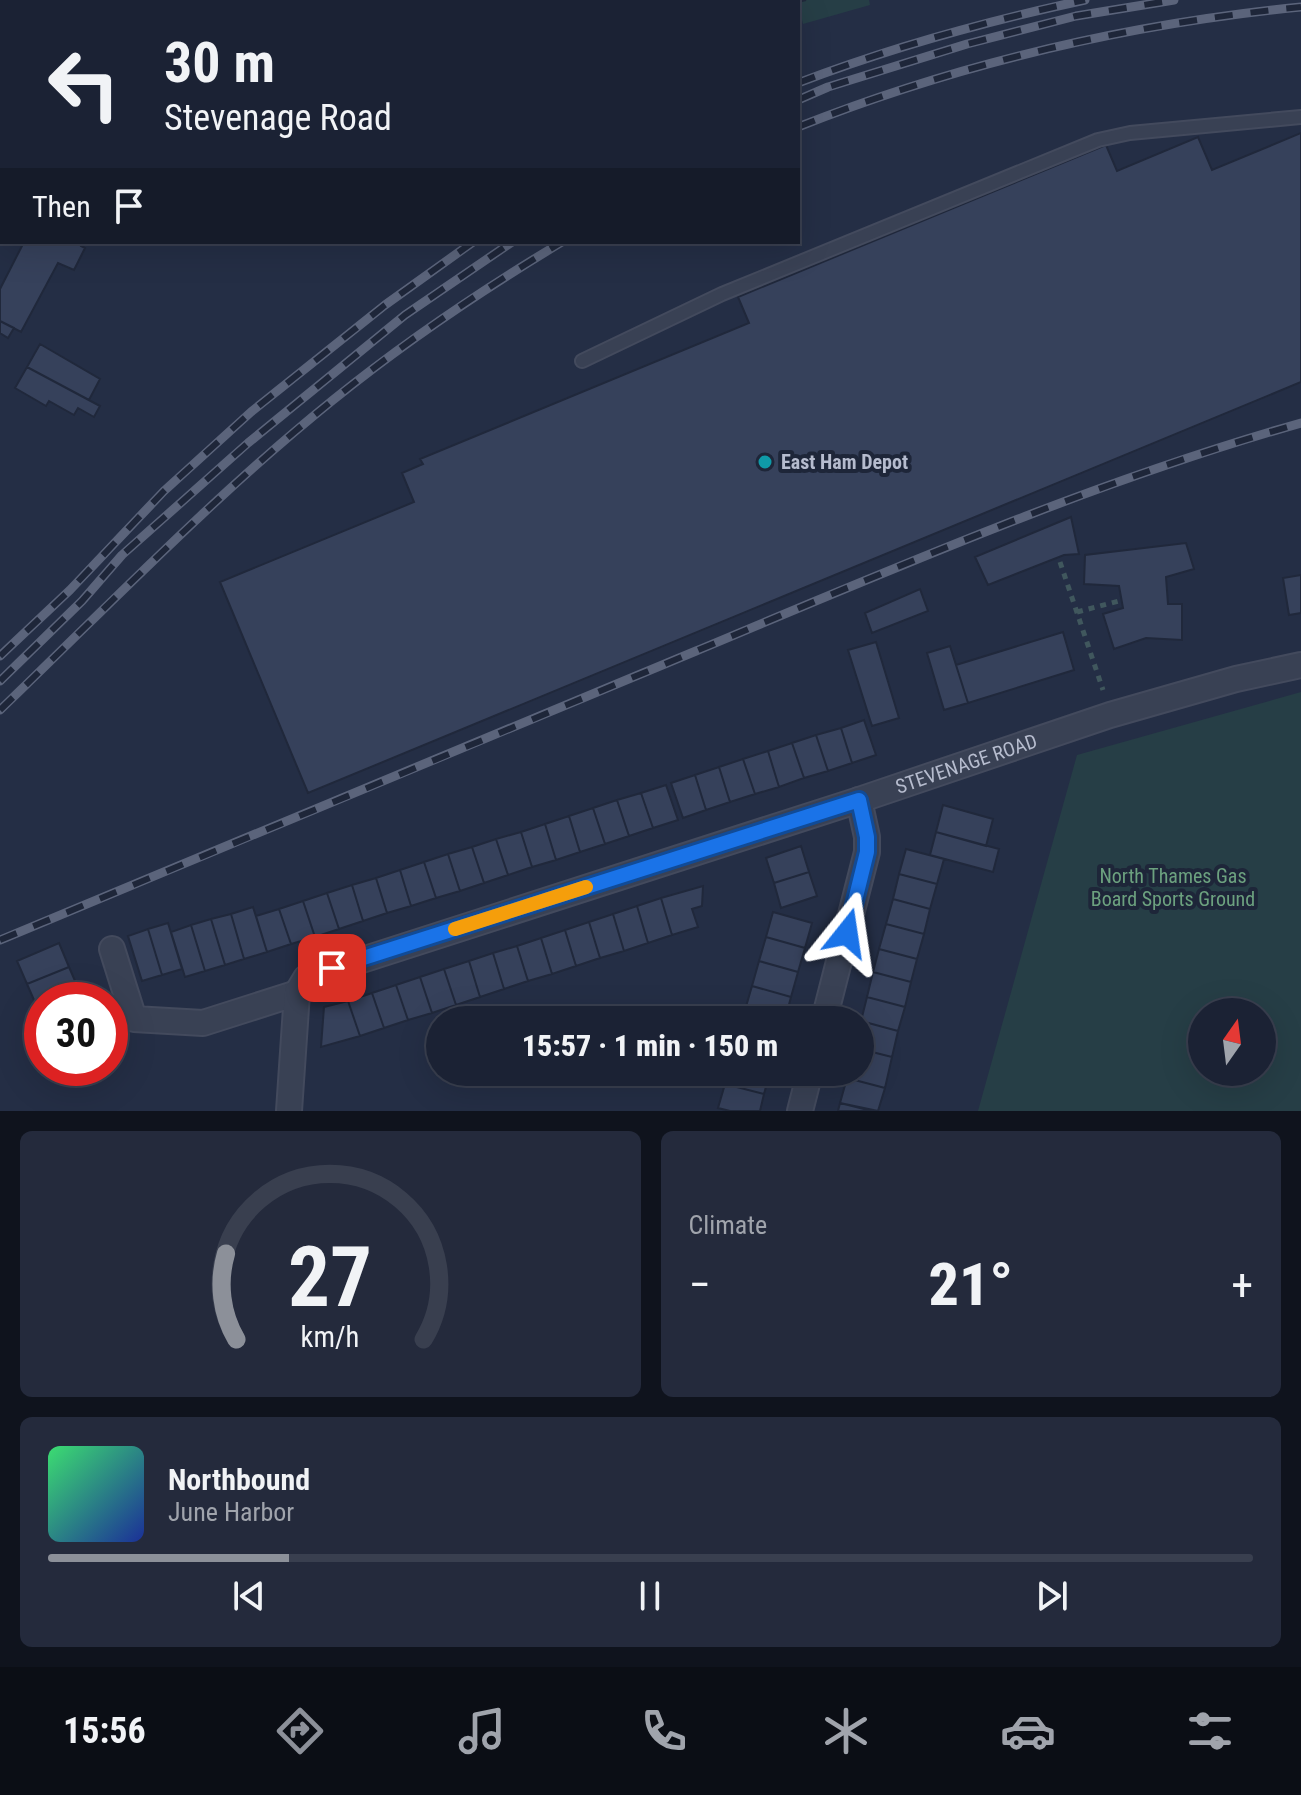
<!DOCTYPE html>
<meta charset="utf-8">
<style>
body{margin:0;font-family:"Roboto Condensed",sans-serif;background:#242a3c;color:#f1f3f6;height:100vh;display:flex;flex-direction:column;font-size:30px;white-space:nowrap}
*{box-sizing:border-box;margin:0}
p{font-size:26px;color:#a0a4ac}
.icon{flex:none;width:44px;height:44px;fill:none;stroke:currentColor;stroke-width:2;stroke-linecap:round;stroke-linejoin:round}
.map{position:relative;height:1111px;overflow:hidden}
.drawer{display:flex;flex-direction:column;gap:20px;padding:20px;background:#0f131d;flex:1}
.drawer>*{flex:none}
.top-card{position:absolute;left:0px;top:0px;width:800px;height:244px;box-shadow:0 8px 32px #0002,0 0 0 2px #393f4f;background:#1b2234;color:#f1f3f6;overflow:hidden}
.needle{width:52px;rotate:14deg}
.tools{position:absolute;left:1188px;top:998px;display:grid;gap:16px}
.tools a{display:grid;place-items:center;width:88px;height:88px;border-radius:50%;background:#1b2234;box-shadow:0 8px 32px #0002,0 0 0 2px #393f4f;font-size:40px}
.speed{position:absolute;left:24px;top:982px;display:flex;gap:16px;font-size:40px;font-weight:700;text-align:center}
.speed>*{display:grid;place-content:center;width:104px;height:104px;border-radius:50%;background:#1b2234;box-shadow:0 8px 32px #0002,0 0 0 2px #393f4f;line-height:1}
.speed .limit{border:12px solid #d22;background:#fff;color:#111}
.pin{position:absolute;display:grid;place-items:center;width:68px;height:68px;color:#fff;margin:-34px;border-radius:16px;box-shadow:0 4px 12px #0006}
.me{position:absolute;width:88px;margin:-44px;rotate:15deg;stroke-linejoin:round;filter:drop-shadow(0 0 6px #0008)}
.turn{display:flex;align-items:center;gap:28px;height:168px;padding:0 32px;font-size:36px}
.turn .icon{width:104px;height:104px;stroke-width:2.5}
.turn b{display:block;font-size:56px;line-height:68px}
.then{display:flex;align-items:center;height:76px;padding:0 32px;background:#0003;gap:16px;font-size:30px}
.big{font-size:60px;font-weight:800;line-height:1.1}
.drawer .widget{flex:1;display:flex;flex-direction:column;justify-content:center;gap:12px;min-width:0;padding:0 28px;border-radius:12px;background:#242a3c}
.drawer .dial{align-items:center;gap:0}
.dial svg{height:208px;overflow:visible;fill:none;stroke:#393f4f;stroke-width:7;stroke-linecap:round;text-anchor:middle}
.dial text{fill:#f1f3f6;stroke:none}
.song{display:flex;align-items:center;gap:24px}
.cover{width:96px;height:96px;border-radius:12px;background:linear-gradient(135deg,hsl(140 70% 55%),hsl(230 70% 35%))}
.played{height:8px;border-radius:4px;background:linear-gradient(90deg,#8c9099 20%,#393f4f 20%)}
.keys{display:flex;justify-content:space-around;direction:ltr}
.heat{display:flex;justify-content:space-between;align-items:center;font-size:44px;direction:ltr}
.drawer .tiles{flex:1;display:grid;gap:20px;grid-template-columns:1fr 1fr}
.widget:last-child{grid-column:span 2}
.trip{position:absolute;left:426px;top:1006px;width:448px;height:80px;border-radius:40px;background:#1b2234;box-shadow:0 8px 32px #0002,0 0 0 2px #393f4f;font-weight:800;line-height:80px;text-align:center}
.dock{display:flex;height:128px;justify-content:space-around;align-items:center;background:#0b0e15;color:#a0a4ac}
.dock .icon{width:56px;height:56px}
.dock .current{color:#8c9099}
.dock b{font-size:36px;color:#f1f3f6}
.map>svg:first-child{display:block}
.green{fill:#263e46;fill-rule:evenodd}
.building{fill:#36415b;stroke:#20283b;stroke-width:2}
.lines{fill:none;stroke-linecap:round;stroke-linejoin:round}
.service-casing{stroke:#434a5d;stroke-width:16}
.minor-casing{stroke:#434a5d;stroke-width:28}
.path{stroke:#40575d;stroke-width:5;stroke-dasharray:6 6;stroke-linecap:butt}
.service{stroke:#394154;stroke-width:12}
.minor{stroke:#394154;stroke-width:24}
.rail-casing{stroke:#5b647b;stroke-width:9}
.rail{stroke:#1e2639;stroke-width:6;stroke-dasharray:18;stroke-linecap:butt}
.route-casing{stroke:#114b97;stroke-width:20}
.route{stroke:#1a73e8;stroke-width:14}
.slow{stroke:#f59e0b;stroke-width:14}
.culture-dot{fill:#0f9aa8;stroke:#1e2639;stroke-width:3}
.labels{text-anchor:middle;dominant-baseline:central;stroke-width:8;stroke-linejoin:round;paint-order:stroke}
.poi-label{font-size:20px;font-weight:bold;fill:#b6bcce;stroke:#1e2639;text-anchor:start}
.street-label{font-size:20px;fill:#b6bcce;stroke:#1e2639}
.park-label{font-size:20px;fill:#6ca17f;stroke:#1e2639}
</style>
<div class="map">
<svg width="1301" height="1111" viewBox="0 0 1301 1111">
<rect width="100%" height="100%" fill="#242e45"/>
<path class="green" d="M806,0H869L870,5L803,24L798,2Z
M1301,692V1111H978L1077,755ZM1262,1012V1072H1202V1012Z"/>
<path class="building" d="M667,0H739L740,2H660Z
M739,0H806L798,2Z
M1301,133V382L308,793L220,582L414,502L402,473L423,464L420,459L749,323L738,297L1106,145L1117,171L1198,137L1212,170Z
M24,242H82L81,246L85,248L74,270L58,263L21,332L0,321V289Z
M0,321L14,328L8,338L0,333Z
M40,344L100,379L89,400L27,367Z
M27,367L100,406L94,417L78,408L74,415L49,401L46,406L15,388Z
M1071,517L1079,554L1064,555L988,585L975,557Z
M1186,543L1194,569L1166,577L1168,604H1182V640L1146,638L1114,649L1103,614L1123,608L1119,586L1084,584L1085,555Z
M1301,575V613L1289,615L1283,578Z
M920,589L928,611L872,633L865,613Z
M1063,632L1074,670L968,703L956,665Z
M876,642L899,718L872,726L848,650Z
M950,646L968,703L944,710L927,653Z
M864,720L876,755L852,763L841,728Z
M841,728L852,763L828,771L816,735Z
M816,735L828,771L804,778L792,743Z
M792,743L804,778L779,787L768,751Z
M768,751L779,787L755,794L743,759Z
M743,759L755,794L730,802L719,767Z
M719,767L730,802L706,810L695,775Z
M695,775L706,810L683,818L671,783Z
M666,785L678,820L653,828L641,793Z
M641,793L653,828L629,836L617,800Z
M617,800L629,836L605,844L593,808Z
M943,805L993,819L986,846L936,832Z
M593,808L605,844L580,852L569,816Z
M569,816L580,852L556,860L545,824Z
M545,824L556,860L532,867L521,832Z
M521,832L532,867L508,875L496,839Z
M936,832L999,849L993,872L930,855Z
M496,839L508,875L484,883L472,847Z
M801,846L809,872L774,883L766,858Z
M472,847L484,883L460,891L448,854Z
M906,849L944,859L937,884L899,874Z
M448,854L460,891L436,898L424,862Z
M424,862L436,898L411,906L400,870Z
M400,870L411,906L387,913L376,878Z
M809,872L817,896L781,908L774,883Z
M899,874L937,884L930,909L893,899Z
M376,878L387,913L363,921L352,885Z
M352,885L363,921L339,929L327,893Z
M703,886L702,906L692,909L698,927L672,935L661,898Z
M327,893L339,929L315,937L303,901Z
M661,898L672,935L648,943L637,906Z
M893,899L930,909L924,934L886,924Z
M303,901L315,937L291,944L279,909Z
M637,906L648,943L624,951L613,914Z
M253,907L267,952L244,959L231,914Z
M279,909L291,944L267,952L256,916Z
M773,912L812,923L805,948L766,937Z
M231,914L244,959L225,965L211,919Z
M613,914L624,951L600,958L589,922Z
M211,919L225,965L205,971L191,925Z
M589,922L600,958L576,966L565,930Z
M168,923L182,969L162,975L148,929Z
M886,924L924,934L917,959L879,949Z
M191,925L205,971L185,977L171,932Z
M148,929L162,975L142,981L128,936Z
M565,930L576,966L552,974L541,938Z
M766,937L805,948L798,972L759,961Z
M541,938L552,974L528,981L517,946Z
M59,943L69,967L27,984L17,961Z
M517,946L528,981L504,989L493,953Z
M879,949L917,959L911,982L873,972Z
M493,953L504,989L480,997L469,961Z
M469,961L480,997L456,1005L444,969Z
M759,961L798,972L791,997L752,986Z
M69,967L79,990L55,1000H42V1006L37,1007L27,984Z
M444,969L456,1005L432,1013L420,977Z
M873,972L911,982L905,1007L867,997Z
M420,977L432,1013L408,1020L396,985Z
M92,985L99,1000H55L79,990Z
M396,985L408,1020L384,1028L372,993Z
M752,986L791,997L785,1020L745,1010Z
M372,993L384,1028L360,1036L348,1001Z
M867,997L905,1007L898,1031L861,1021Z
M348,1001L360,1036L321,1047L324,1007Z
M745,1010L780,1020H743Z
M861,1021L898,1031L892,1057L860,1049Z
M860,1049L892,1057L885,1088L847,1078L848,1072H860Z
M728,1072H770L764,1094L725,1084Z
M847,1078L885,1088L878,1111L840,1103Z
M725,1084L764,1094L760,1111H730L718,1108Z
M840,1103L872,1111H838Z"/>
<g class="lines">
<g class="service-casing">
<path id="service" d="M401,2L403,0
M582,361L722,294L1098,140L1130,133L1301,117
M110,1021L134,1019"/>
</g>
<g class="minor-casing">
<g id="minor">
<path d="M62,2L63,0"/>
<path d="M0,43H2"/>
<path d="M0,192L2,187"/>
<path d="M112,949L134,1019L203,1023L297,993"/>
<path d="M824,1020L867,852V837L859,800"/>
<path id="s1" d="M289,1111L297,993L306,978L859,800L1110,715L1236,679L1301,665"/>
<path d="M800,1111L810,1072"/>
</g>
</g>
<path class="path" d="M182,0L190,2
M1060,562L1103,690
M1077,612L1119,601"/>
<use href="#service" class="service"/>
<use href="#minor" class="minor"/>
<g class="rail-casing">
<path id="rail" d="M798,83C892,47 987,21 1085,0
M798,100L828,87L967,44L1076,16L1174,0
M798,127C960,63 1128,24 1301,7
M0,656L70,590L164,491L251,412L385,305L473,242
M0,681L82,601L122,555L248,443L405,315L512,242
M0,710C109,605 215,495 333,400C406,341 482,290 562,242
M0,940C232,844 464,748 696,651C895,568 1093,482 1301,423"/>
</g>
<use href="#rail" class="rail"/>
</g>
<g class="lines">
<g class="route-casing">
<path id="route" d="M332,968L859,800L867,837V852L847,933"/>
</g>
<use href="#route" class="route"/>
<path class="slow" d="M455,929L586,887"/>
</g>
<circle class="culture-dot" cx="765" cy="462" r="8"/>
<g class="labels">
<g class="poi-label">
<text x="781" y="462">East Ham Depot</text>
</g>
<g class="street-label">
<text stroke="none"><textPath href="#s1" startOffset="830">STEVENAGE ROAD</textPath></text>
</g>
<g class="park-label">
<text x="1173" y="876">North Thames Gas<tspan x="1173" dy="23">Board Sports Ground</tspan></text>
</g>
</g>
</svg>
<div class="tools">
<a><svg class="needle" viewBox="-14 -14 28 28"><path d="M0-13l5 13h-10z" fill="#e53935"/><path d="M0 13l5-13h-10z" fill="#a0a4ac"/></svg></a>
</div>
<div class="speed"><div class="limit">30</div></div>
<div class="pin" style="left:332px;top:968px;background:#d93025"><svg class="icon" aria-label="arrive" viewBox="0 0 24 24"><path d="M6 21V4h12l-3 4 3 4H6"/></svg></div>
<svg class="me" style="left:847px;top:933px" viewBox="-20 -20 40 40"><path d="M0-17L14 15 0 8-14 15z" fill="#1a73e8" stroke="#fff" stroke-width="4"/></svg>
<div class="trip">15:57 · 1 min · 150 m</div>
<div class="top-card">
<div class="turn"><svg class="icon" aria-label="left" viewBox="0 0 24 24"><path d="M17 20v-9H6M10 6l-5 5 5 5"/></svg><div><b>30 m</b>Stevenage Road</div></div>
<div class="then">Then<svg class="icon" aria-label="arrive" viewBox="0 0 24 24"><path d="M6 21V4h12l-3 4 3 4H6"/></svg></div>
</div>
</div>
<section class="drawer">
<div class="tiles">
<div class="widget dial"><svg viewBox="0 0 100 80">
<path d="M14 69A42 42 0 1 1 86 69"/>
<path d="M14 69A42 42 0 0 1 10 36" stroke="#8c9099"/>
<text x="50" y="56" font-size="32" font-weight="700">27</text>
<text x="50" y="72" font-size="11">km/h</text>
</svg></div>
<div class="widget"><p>Climate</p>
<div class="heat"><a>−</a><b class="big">21°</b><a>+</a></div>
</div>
<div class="widget">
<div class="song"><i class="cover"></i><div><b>Northbound</b><p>June Harbor</p></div></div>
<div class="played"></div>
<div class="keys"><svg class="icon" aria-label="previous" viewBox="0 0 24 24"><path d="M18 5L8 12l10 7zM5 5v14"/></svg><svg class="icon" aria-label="pause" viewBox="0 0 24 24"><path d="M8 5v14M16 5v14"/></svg><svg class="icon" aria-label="next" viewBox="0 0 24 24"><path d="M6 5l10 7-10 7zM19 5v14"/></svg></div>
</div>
</div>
</section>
<nav class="dock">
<b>15:56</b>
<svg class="icon current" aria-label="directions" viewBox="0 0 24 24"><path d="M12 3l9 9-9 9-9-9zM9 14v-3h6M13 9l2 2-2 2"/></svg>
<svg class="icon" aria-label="music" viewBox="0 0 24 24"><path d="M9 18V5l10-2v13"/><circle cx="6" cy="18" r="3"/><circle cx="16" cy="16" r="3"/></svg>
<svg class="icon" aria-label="phone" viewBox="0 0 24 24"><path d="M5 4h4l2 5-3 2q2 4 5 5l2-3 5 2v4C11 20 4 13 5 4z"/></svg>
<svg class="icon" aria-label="climate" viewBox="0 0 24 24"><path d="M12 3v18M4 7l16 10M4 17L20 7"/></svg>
<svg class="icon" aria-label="car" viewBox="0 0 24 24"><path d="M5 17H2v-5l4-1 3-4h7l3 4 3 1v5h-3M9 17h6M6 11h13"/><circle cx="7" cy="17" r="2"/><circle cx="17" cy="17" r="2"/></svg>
<svg class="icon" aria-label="filters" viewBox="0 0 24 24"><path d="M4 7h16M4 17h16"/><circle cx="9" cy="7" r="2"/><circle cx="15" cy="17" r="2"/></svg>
</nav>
